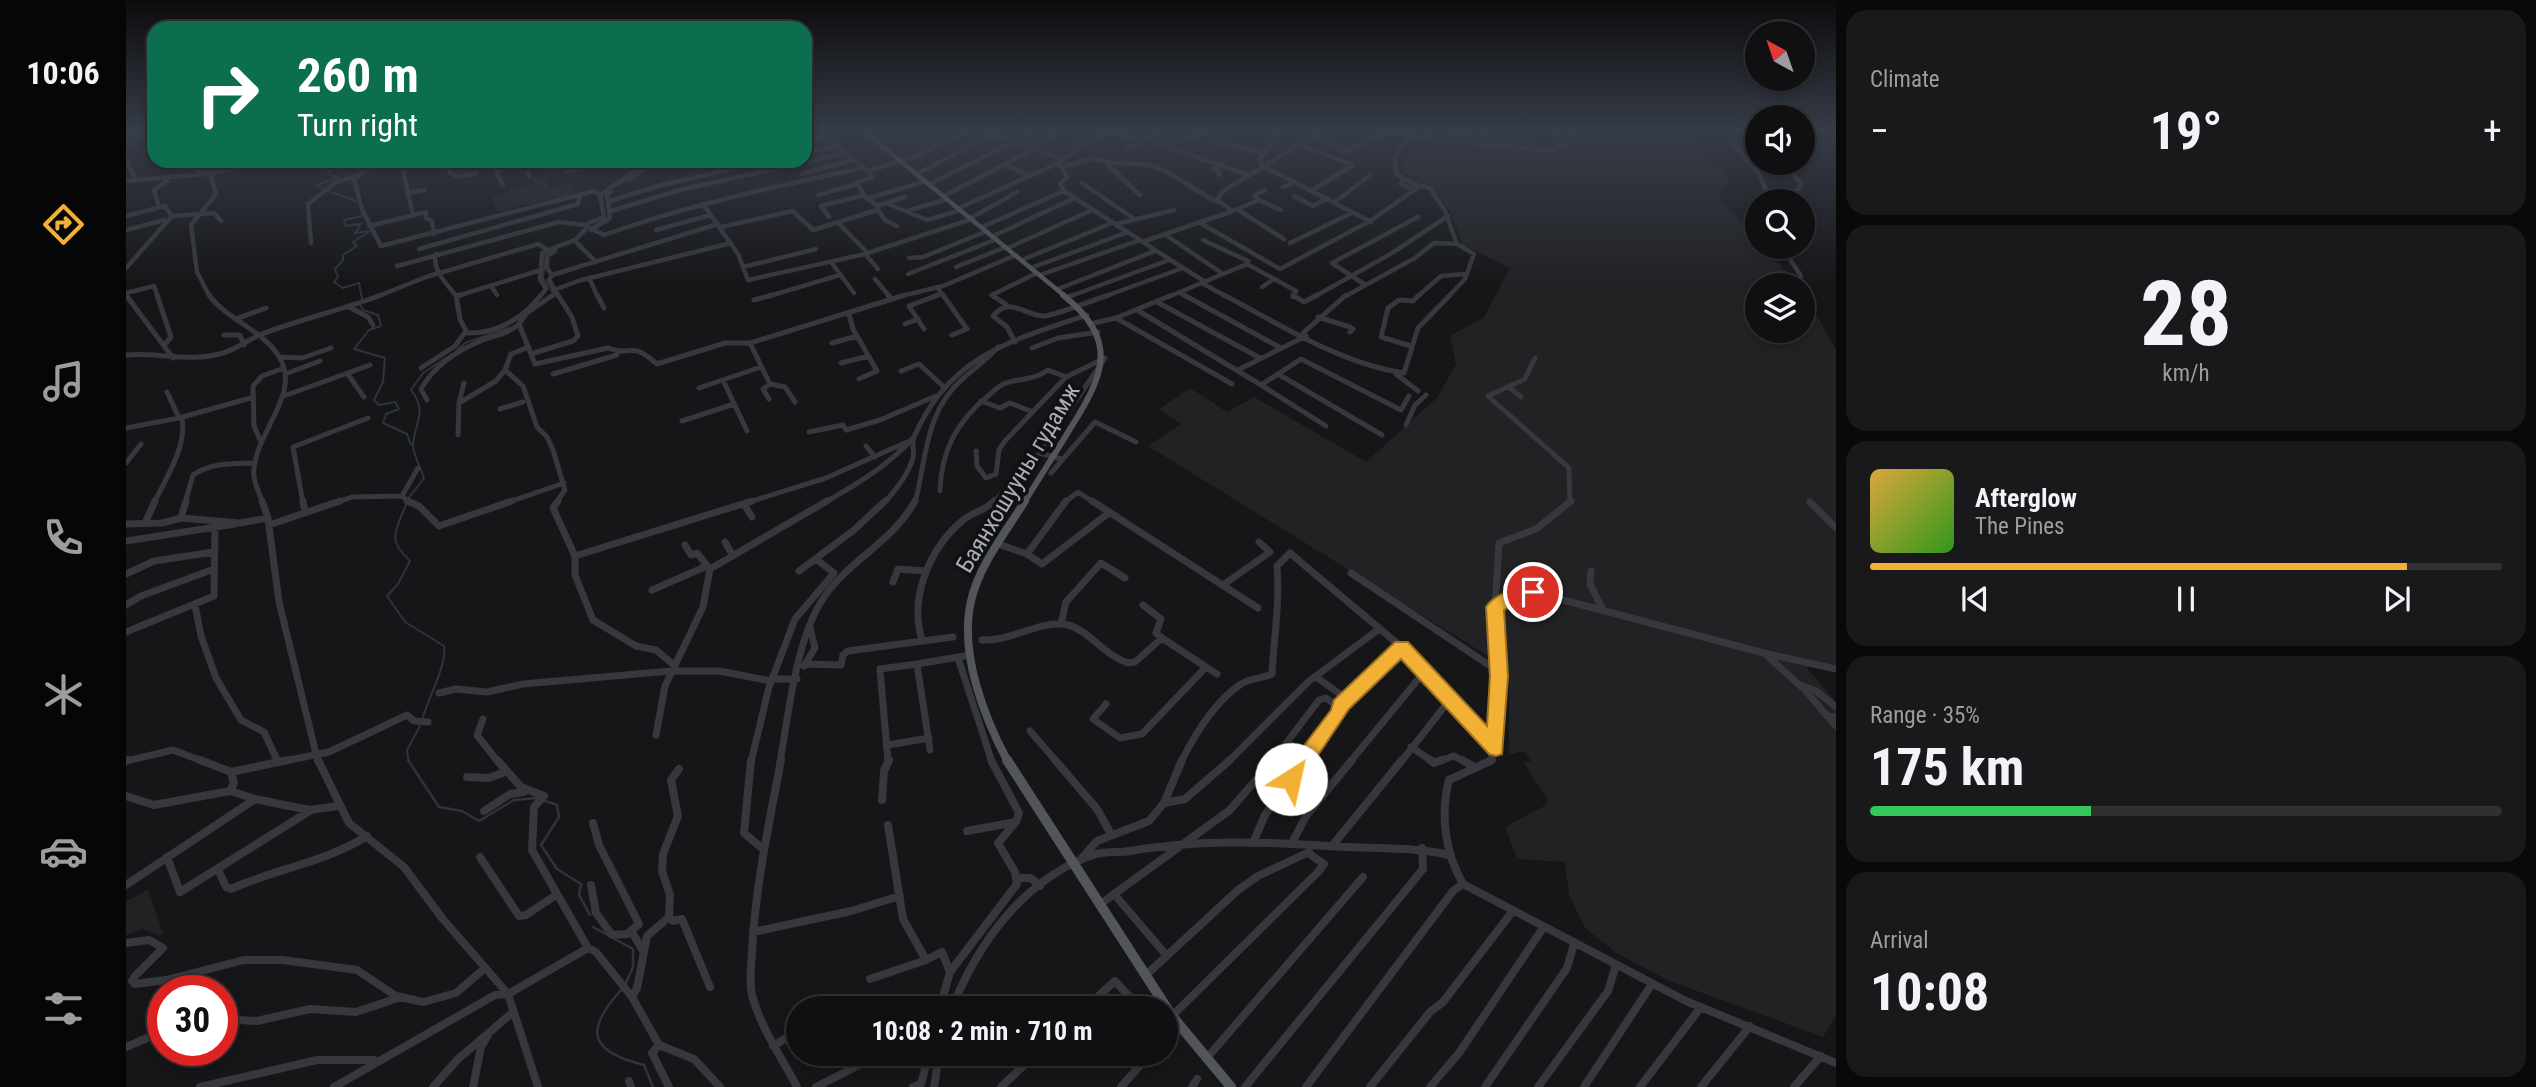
<!DOCTYPE html>
<meta charset="utf-8">
<style>
body{margin:0;font-family:"Roboto Condensed",sans-serif;background:#19191b;color:#f1f3f6;height:100vh;display:flex;flex-direction:column;font-size:26px;white-space:nowrap}
*{box-sizing:border-box;margin:0}
p{font-size:23px;color:#9c9d9f}
.icon{flex:none;width:38px;height:38px;fill:none;stroke:currentColor;stroke-width:2;stroke-linecap:round;stroke-linejoin:round}
.map{position:relative;flex:1;overflow:hidden}
.details{display:flex;flex-direction:column;gap:10px;padding:10px;background:#09090a;width:700px}
.details>*{flex:none}
.hud{position:absolute;left:21px;top:21px;width:665px;height:147px;border-radius:21px;box-shadow:0 4px 10px #0003,0 0 0 2px #303032;background:#0b6e4f;color:#fff;overflow:hidden}
.needle{width:46px;rotate:320deg}
.fabs{position:absolute;left:1619px;top:21px;display:grid;gap:14px}
.fabs a{display:grid;place-items:center;width:70px;height:70px;border-radius:50%;background:#101012;box-shadow:0 4px 10px #0003,0 0 0 2px #303032;font-size:35px}
.speed{position:absolute;left:21px;top:975px;display:flex;gap:14px;font-size:35px;font-weight:700;text-align:center}
.speed>*{display:grid;place-content:center;width:91px;height:91px;border-radius:50%;background:#101012;box-shadow:0 4px 10px #0003,0 0 0 2px #303032;line-height:1}
.speed .limit{border:10px solid #d22;background:#fff;color:#111}
.pin{position:absolute;display:grid;place-items:center;width:60px;height:60px;color:#fff;margin:-30px;border:4px solid #fff;border-radius:50%;box-shadow:0 2px 7px #0007}
.me{position:absolute;width:77px;margin:-38px;rotate:35deg;stroke-linejoin:round;filter:drop-shadow(0 0 5px #0008)}
.turn{display:flex;align-items:center;gap:24px;height:147px;padding:0 35px;font-size:32px}
.turn .icon{width:91px;height:91px;stroke-width:2.5}
.turn b{display:block;font-size:49px;line-height:60px}
.big{font-size:52px;font-weight:700;line-height:1.1}
.details .widget{flex:1;display:flex;flex-direction:column;justify-content:center;gap:10px;min-width:0;padding:0 24px;border-radius:21px;background:#19191b}
.details .dial{align-items:center;gap:0}
.dial b{font-size:91px;line-height:1}
.song{display:flex;align-items:center;gap:21px}
.cover{width:84px;height:84px;border-radius:10px;background:linear-gradient(135deg,hsl(40 70% 55%),hsl(110 70% 35%))}
.played{height:7px;border-radius:4px;background:linear-gradient(90deg,#f2b134 85%,#303032 85%)}
.keys{display:flex;justify-content:space-around;direction:ltr}
.heat{display:flex;justify-content:space-between;align-items:center;font-size:38px;direction:ltr}
.charge{height:10px;border-radius:5px;background:linear-gradient(90deg,#34c759 35%,#303032 0)}
.trip{position:absolute;left:660px;top:996px;width:392px;height:70px;border-radius:35px;background:#101012;box-shadow:0 4px 10px #0003,0 0 0 2px #303032;font-weight:700;line-height:70px;text-align:center}
main{display:flex;flex:1;min-height:0}
.dock{display:flex;flex-direction:column;width:126px;justify-content:space-around;align-items:center;background:#060607;color:#9c9d9f}
.dock .icon{width:49px;height:49px}
.dock .on{color:#f2b134}
.dock b{font-size:32px;color:#f1f3f6}
.map>svg:first-child{display:block}
.built{fill:#222225}
.green{fill:#1c231d}
.lines{fill:none;stroke-linecap:round;stroke-linejoin:round}
.stream-far1{stroke:#2c353c;stroke-width:2}
.stream{stroke:#2c353c;stroke-width:2.5}
.minor-far3{stroke:#37383d;stroke-width:4.5}
.minor-far2{stroke:#37383d;stroke-width:5}
.minor-far1{stroke:#37383d;stroke-width:7}
.minor{stroke:#37383d;stroke-width:8}
.major-far3{stroke:#53555c;stroke-width:4.5}
.major-far2{stroke:#53555c;stroke-width:6}
.major-far1{stroke:#53555c;stroke-width:8}
.major{stroke:#53555c;stroke-width:10}
.route{fill:#f2b134;stroke:#9d7322;stroke-width:2}
.labels{text-anchor:middle;dominant-baseline:central;stroke-width:7;stroke-linejoin:round;paint-order:stroke}
.street-label{font-size:24px;fill:#a8adb8;stroke:#111113}
</style>
<main>
<nav class="dock">
<b>10:06</b>
<svg class="icon on" aria-label="directions" viewBox="0 0 24 24"><path d="M12 3l9 9-9 9-9-9zM9 14v-3h6M13 9l2 2-2 2"/></svg>
<svg class="icon" aria-label="music" viewBox="0 0 24 24"><path d="M9 18V5l10-2v13"/><circle cx="6" cy="18" r="3"/><circle cx="16" cy="16" r="3"/></svg>
<svg class="icon" aria-label="phone" viewBox="0 0 24 24"><path d="M5 4h4l2 5-3 2q2 4 5 5l2-3 5 2v4C11 20 4 13 5 4z"/></svg>
<svg class="icon" aria-label="climate" viewBox="0 0 24 24"><path d="M12 3v18M4 7l16 10M4 17L20 7"/></svg>
<svg class="icon" aria-label="car" viewBox="0 0 24 24"><path d="M5 17H2v-5l4-1 3-4h7l3 4 3 1v5h-3M9 17h6M6 11h13"/><circle cx="7" cy="17" r="2"/><circle cx="17" cy="17" r="2"/></svg>
<svg class="icon" aria-label="filters" viewBox="0 0 24 24"><path d="M4 7h16M4 17h16"/><circle cx="9" cy="7" r="2"/><circle cx="15" cy="17" r="2"/></svg>
</nav>
<div class="map">
<svg width="1710" height="1087" viewBox="0 0 1710 1087">
<rect width="100%" height="100%" fill="#161618"/>
<path class="built" d="M754,132H802L815,142L783,157Z
M1312,132L1354,140L1364,133L1429,148L1425,132H1547L1561,138L1604,180L1592,196L1631,240V247H1638L1671,285H1631V331H1676L1677,292L1710,349V670L1680,667L1710,702V1015L1697,1037L1541,980L1489,952L1459,928L1443,894L1439,862L1391,859L1379,827L1420,805L1421,799L1397,762L1405,761L1398,751L1383,755V669L1022,446L1055,424L1033,409L1064,388L1101,412L1128,397L1240,462L1311,398L1330,364L1324,336L1358,317L1384,268L1336,244L1325,213L1304,184L1284,180L1277,174L1278,159L1293,142L1307,139Z
M418,176L424,188L445,183L449,194L371,212L365,197L409,183L407,178Z
M22,889L37,933L33,936L17,929L0,935V902Z"/>
<path class="green" d="M325,161H400L332,174Z"/>
<g class="lines">
<path class="stream-far1" d="M172,161L204,162L202,174L213,177L190,185L197,189
M487,188L500,180
M202,191L233,202
M464,228L474,222
M420,253L417,278L427,293
M236,299L233,283L217,288L208,282L212,277L209,269L217,260V255L231,246L227,242L244,231L229,233L235,224L219,226L218,220L236,216L237,213
M233,303L237,310L252,315L255,326L243,330L228,349L259,358L257,382L248,400L253,405L269,402L273,409L260,414L257,423L281,434L285,445
M330,351L339,343L382,328
M282,499L298,478C295,469 287,454 287,445C289,421 302,412 285,390L297,373L326,354
M280,504C270,532 260,539 284,561L272,584L261,596L279,622L318,646C321,665 303,696 297,717
M283,762L281,750L294,726"/>
<path class="stream" d="M282,760L313,807L336,811L353,821L388,800L411,798
M419,801L431,805L433,817L415,845L431,869L455,884L453,895L464,915
M467,927L507,949V967L500,983
M495,990C456,1033 466,1052 518,1065L527,1087"/>
<path class="minor-far3" d="M688,132L713,147L742,171L791,156L841,132
M1150,132L1153,136L1133,159L1137,166L1245,222
M1260,132L1297,138L1304,132
M1603,132L1606,142L1633,174L1645,201
M863,133L937,159
M0,137L19,133
M1188,137L1220,152L1259,132
M1284,137L1268,158L1271,174L1285,183L1304,188L1319,211L1331,244L1348,254L1339,279L1322,297
M1297,138L1426,151L1437,144L1429,132
M1350,140L1358,132
M1085,141L1140,153
M1312,141L1331,134L1351,138
M679,144L700,138
M0,145L28,134
M1038,146L1122,175
M1175,146L1227,165L1185,191
M1436,146L1448,132
M953,149L949,144L956,136
M999,150L1036,132
M679,152L711,146
M0,159L10,180
M69,161L68,169L85,176L90,194L65,225L71,272L84,297
M252,161L228,179L236,209L255,246L468,191L474,195L523,161
M275,161L287,215
M319,161L324,173L332,177L350,173
M423,161L426,169
M548,161L569,166L596,161
M400,163L403,177
M1654,163L1675,183L1673,189L1657,201
M930,164L936,167L968,158C989,168 1011,159 1033,168C1054,177 1071,193 1092,202
M879,165L904,176
M982,165L1014,195
M936,167L941,178L934,184L938,191
M442,171L484,161
M742,171L746,177L731,183L738,195L751,206L760,203L801,220L835,210
M676,174L727,160
M791,174L871,132
M1093,175L1094,172L1087,169L1096,164
M1277,179L1275,184L1289,190
M503,180L529,161
M0,181L89,173L138,161
M956,183L1010,220
M804,184L907,132
M377,185L371,174L373,168L408,161
M1157,187L1169,182
M281,193L299,190
M692,195L731,184
M818,196L899,154L932,132
M1168,196L1187,206L1202,198
M741,199L800,181
M1133,200L1155,210
M484,201L532,186L639,161
M1209,202L1244,175
M760,203L779,197
M577,204L612,254L622,280L739,254L846,219
M33,207L28,190L41,181
M751,208L759,220L771,226
M833,208L930,164L978,132L1024,140L1038,146L1082,132
M1111,209L1158,239
M784,210L822,199
M1109,210L1133,200L1128,196L1139,190
M485,211L554,190L720,153
M0,216L39,206L46,216L0,268
M45,216L88,213L95,221
M703,217L695,206L738,195
M845,218L891,192
M712,223L741,252
M990,224L1048,210
M1076,224L1154,269L1244,221L1294,186H1299
M458,225L478,217L474,195
M243,226L300,212V218L306,221L308,234
M595,227L667,211L687,230L751,210
M856,227L938,191L1057,268L977,297
M0,230L38,220
M465,230L484,218L481,195L485,191
M530,230L585,215
M1040,235L1097,274
M867,236L949,198
M1077,240L1122,261
M1016,242L1107,211L1091,200L1096,192L1194,132
M185,243L182,204L210,182L232,175
M451,243L469,261
M1164,243L1226,213
M1656,247L1675,276
M882,248L966,210
M293,249L452,204L454,194
M310,254C305,270 322,285 331,297
M739,254L752,269
M783,258L797,257L861,231
M896,260L986,223
M705,262L728,293
M271,266L433,222L458,225L478,235C562,205 648,187 736,168
M617,267L690,249
M830,267L880,247
M905,268L1002,232
M1057,268L1078,281
M782,274L871,239
M426,275L421,268V256L429,251
M914,275L1014,240
M463,278L472,297
M749,279L764,297
M1076,283L1101,297
M1238,284L1206,263L1292,217
M365,286L371,295
M811,287L818,297
M1136,287L1148,279
M932,289L1029,251
M428,290L452,281L605,243
M1053,292L1061,297
M0,293L28,286L32,297
M331,296L415,270L416,253L422,250
M250,297L300,277L412,244L422,250L449,240L461,228
M414,297L420,289L414,279L415,270
M425,297L430,293
M433,297L423,280L426,275L592,224
M640,297L714,275
M771,297L817,286L890,255
M807,297L814,294
M868,297L866,295L911,273
M942,297L1043,260
M1042,297L1121,264L1170,291L1167,297
M1188,297L1266,253L1322,216
M1218,297L1289,258L1308,243L1331,244
M1291,297L1315,276L1340,274"/>
<path class="minor-far2" d="M0,295L47,358
M31,295L45,337L38,345
M83,295C100,319 136,330 152,355C179,394 124,436 128,477C129,485 134,495 137,503
M427,295L401,313L393,324L409,364L482,348C507,358 502,339 531,364L599,343H624L779,295
M471,295L478,308
M762,295L765,298
M817,295L841,329L826,335
M866,295L882,306
M1058,295L1155,348
M1098,295C1153,324 1215,364 1278,373L1292,328L1324,295
M1167,295L1178,302L1191,295
M331,296L335,295
M941,297L947,295
M628,300L646,295
M1031,302L1134,358
M223,307L242,317L247,325
M1011,310L1135,385L1175,359L1275,410L1283,396
M723,314L727,329L751,371L733,379
M1192,317L1224,327L1227,329L1224,332
M990,318L1046,295
M110,319L140,308
M968,323L990,318L1106,384
M779,324L792,319
M798,329L783,306L812,295
M339,333C371,334 396,319 415,295
M1177,333L1220,295
M98,335H114L118,345
M889,342L881,327L867,316C884,295 899,316 918,316C929,316 969,299 983,295
M624,343L644,384L659,387L669,402
M706,343L731,336
M1285,346L1255,337L1262,308L1273,300L1287,301L1293,295
M906,348L932,338L972,332
M408,353L447,341L452,336L446,317L432,295
M0,355C33,352 64,363 97,353C111,349 123,339 136,334C175,319 216,310 255,295
M153,357L176,358L205,348
M1409,358L1399,379L1362,396L1443,468L1444,503
M715,363L743,356
M295,368L329,346L340,331L334,319L330,295
M379,370L397,386L411,427L421,437L427,450L439,490L430,503
M1112,370L1180,336
M775,371L793,364L818,387
M221,373L238,397
M159,374L194,361
M427,374L491,355L492,351
M1152,374L1256,435
M1270,374L1292,391
M597,380L621,431
M1135,385L1200,426
M1383,387L1395,397
M573,388L635,367
M41,392L53,418
M158,396L244,365
M643,399L637,389L644,384
M301,400L295,389C308,366 332,350 357,340C370,335 382,334 393,324
M855,401L874,408L884,403L907,412
M333,403L338,383
M374,409L397,402
M556,421L608,404
M1280,425L1289,405L1300,395
M0,428L53,418L128,397
M683,432L717,425L720,430L754,420L810,396
M332,435L333,403L370,381L379,370L385,354L403,347
M134,440L128,426L127,386L136,376L158,368
M740,446L749,457
M850,451L851,466L860,478L870,474L873,450L878,442L940,377L973,361
M914,453L979,358
M0,463L15,444
M925,473L969,422L1010,442
M814,491C815,451 831,421 862,396C868,391 873,385 880,383C895,378 908,380 922,370L940,377
M276,496L292,468
M28,503C41,476 61,447 56,417
M59,503L67,475C86,462 107,464 129,463
M177,503L167,447L242,418
M209,503L226,497L276,496L285,503
M380,503L438,483
M620,503L700,478L781,442
M698,503C731,484 762,466 787,438
M758,503C770,490 782,475 787,458C789,452 785,443 788,437C823,356 884,341 961,315
M789,503C799,465 799,422 825,391C838,374 858,364 872,347
M867,503L914,453L935,459
M938,503L952,492L969,503"/>
<path class="minor-far1" d="M136,501L142,518L153,602L192,762
M177,501L179,513
M281,501L293,506L313,526L386,501
M432,501L427,508L449,556L626,501
M966,501L1132,608
M1684,502L1710,528
M618,504L626,517
M55,518L60,501
M20,521L29,501
M0,524L36,523L55,518L114,523L142,518
M143,525L214,501
M0,541L109,524
M599,542L607,556
M872,544L901,554L916,564L984,512
M559,545L565,555L571,553L583,568
M901,554L940,501
M449,556V575L467,620L510,646L530,650L548,665
M673,571L728,530L759,501
M1465,571L1464,584L1477,610
M1225,573L1372,671V733L1364,762
M0,574L28,561L88,552
M767,582L772,569L800,571
M1097,585L1144,552L1133,542
M526,590L581,566
M0,605L15,596L88,569
M69,605L75,636L90,678L115,720L138,732L152,762
M1017,605L1035,619L1030,633L1036,638
M1369,607L1394,594L1407,592L1638,653
M935,624L940,602L975,563L999,578
M0,632L88,596L89,529
M796,640C783,598 803,549 836,521C846,512 859,511 868,501
M856,640C884,642 915,619 942,625C964,631 979,656 1002,663L1009,662L1036,638L1080,667L1016,734L994,738L967,719L980,704
M832,658L866,762
M680,664L715,665L717,655L722,651L827,637
M678,666L689,648L684,628
M1080,667L1091,674
M1710,669L1638,653L1680,691L1701,716L1710,717
M1372,670L1369,607L1373,543L1410,529L1445,501
M1190,677L1221,699
M646,679H671
M1674,685L1690,691L1710,707
M313,693L330,689L361,692L397,684L545,671H593L645,681
M1701,716L1710,726
M357,719L351,735L372,762
M904,731L931,762
M530,735L539,686L577,607L584,569L701,501
M762,745L803,738
M1285,747L1307,762
M804,750L791,664L844,655
M0,761L47,750L79,762
M154,762L203,752L281,715L288,721L302,722
M625,762L643,687L669,619L708,573L690,559
M654,762C663,712 670,634 701,593C727,558 768,540 789,501
M762,762L754,669L791,664
M1055,762C1069,734 1088,702 1115,684C1124,678 1136,679 1146,674C1148,637 1154,603 1151,566L1164,553L1273,645L1370,748
M1102,762L1182,682L1253,629
M1146,762L1193,700L1200,698L1214,708
M1178,762L1214,713L1215,706L1276,648
M1224,762L1299,671
M1275,762L1325,698
M1311,762L1328,756L1339,762"/>
<path class="minor" d="M74,760L105,772L162,760
M192,760L223,823L278,867L316,918L382,994L412,1087
M371,760L395,787L418,796
M625,760L618,833L638,850
M655,760C643,824 629,888 626,952C625,966 623,982 626,995C634,1027 656,1058 671,1087
M929,760L971,809L985,834
M1304,760L1308,763L1316,760
M1336,760L1350,768
M1366,760L1323,780C1314,814 1319,853 1337,884L1560,1001L1710,1063
M0,761L3,760
M105,772L108,783L104,791L129,799
M341,777L363,778L379,772
M0,796L28,805L104,791
M418,796L408,807L406,850L462,948
M756,800L758,771L763,760
M1038,803L1056,760
M358,811L384,794L398,792
M762,825L777,919L800,960L816,952L824,972
M841,831L890,822L893,813L865,760
M1127,843L1139,815L1179,760
M1166,843L1180,816L1226,760
M1206,846L1276,760
M41,857L54,892L185,810
M354,857L393,916L400,915L430,895
M956,858L971,841L1023,821L1038,803L1059,799L1104,760
M92,869L100,887L105,889C149,869 200,862 241,836
M890,878H905L914,886
M0,885L129,799L183,810L213,806
M465,885L470,913L486,935L501,934L513,924L473,845L467,823
M988,894L1041,956
M973,905L1104,810L1147,760
M543,917L547,921L556,919L584,987
M506,932L516,949
M627,932L725,911L774,896
M0,943L23,940L37,948L9,976L6,981L9,984L40,980L118,960H157L231,970L270,996L297,1002L330,993L359,968
M1019,976L1112,890L1132,876L1183,852
M744,979L800,960
M506,997L511,988L521,936L543,917L544,895L536,871L537,854L552,816L545,780L553,769
M814,1008L824,972L891,884L889,872L872,843L889,823
M826,1008C852,943 898,879 967,855C978,851 991,853 1004,851C1069,840 1134,841 1201,846C1242,849 1282,846 1323,855
M959,1008L989,981L1014,1008
M1046,1016L1192,872L1198,864L1182,853
M96,1019L131,1021L184,1009L230,1012L275,997
M533,1045L526,1053L543,1087
M647,1046L672,1031
M0,1047L37,1031
M1080,1059L1237,877
M503,1081L505,1087
M74,1087L191,1060H248
M208,1087L369,995L382,994L462,948L470,952L506,997L533,1045L568,1059L594,1087
M307,1087L332,1059L386,1013
M347,1087L355,1047L362,1035
M690,1087L735,1064L775,1054
M787,1087L795,1084L803,1054
M808,1087L813,1054
M875,1087L910,1054
M995,1087L1024,1054
M1066,1087L1071,1079
M1119,1087L1297,869L1296,848
M1180,1087L1327,891L1337,884
M1244,1087L1304,1012L1317,1002L1386,912
M1304,1087L1333,1053L1417,928
M1359,1087L1441,968L1448,944
M1412,1087L1482,991L1490,965
M1458,1087L1526,984
M1514,1087L1575,1007
M1575,1087L1624,1026
M1668,1087L1695,1056"/>
<path class="major-far3" d="M739,132L940,297"/>
<path class="major-far2" d="M898,503C913,478 929,454 944,429C978,375 994,341 937,295"/>
<path class="major-far1" d="M882,762C858,717 833,653 845,601C853,565 880,532 899,501"/>
<path class="major" d="M881,760L1046,1016L1105,1087"/>
</g>
<linearGradient id="sky" x2="0" y2="1"><stop stop-color="#0c0c0d"/><stop offset="0.46" stop-color="#363c48"/><stop offset="1" stop-color="#363c48" stop-opacity="0"/></linearGradient>
<rect width="1710" height="284" fill="url(#sky)"/>
<path class="route" d="M1407,586L1413,588V597L1397,600L1378,610L1382,676L1376,754L1370,756L1363,754L1275,659L1223,709L1172,785L1165,787L1158,785L1155,779L1158,772L1205,710L1208,700L1269,642H1282L1361,726L1364,676L1360,607C1369,593 1392,588 1407,586Z"/>
<g class="labels">
<g class="street-label">
<text transform="translate(892 478) rotate(-59)">Баянхошууны гудамж</text>
</g>
</g>
</svg>
<div class="fabs">
<a><svg class="needle" viewBox="-14 -14 28 28"><path d="M0-13l5 13h-10z" fill="#e53935"/><path d="M0 13l5-13h-10z" fill="#9c9d9f"/></svg></a>
<a><svg class="icon" aria-label="sound" viewBox="0 0 24 24"><path d="M4 9h4l5-4v14l-5-4H4zM17 9q2 3 0 6"/></svg></a>
<a><svg class="icon" aria-label="search" viewBox="0 0 24 24"><circle cx="10" cy="10" r="6"/><path d="M15 15l6 6"/></svg></a>
<a><svg class="icon" aria-label="layers" viewBox="0 0 24 24"><path d="M12 4l9 5-9 5-9-5zM3 14l9 5 9-5"/></svg></a>
</div>
<div class="speed"><div class="limit">30</div></div>
<div class="pin" style="left:1407px;top:592px;background:#d93025"><svg class="icon" aria-label="arrive" viewBox="0 0 24 24"><path d="M6 21V4h12l-3 4 3 4H6"/></svg></div>
<svg class="me" style="left:1165px;top:779px" viewBox="-20 -20 40 40"><circle r="19" fill="#fff"/><path d="M0-13L10 11 0 6-10 11z" fill="#f2b134"/></svg>
<div class="trip">10:08 · 2 min · 710 m</div>
<div class="hud">
<div class="turn"><svg class="icon" aria-label="right" viewBox="0 0 24 24"><path d="M7 20v-9h11M14 6l5 5-5 5"/></svg><div><b>260 m</b>Turn right</div></div>
</div>
</div>
<section class="details">
<div class="widget"><p>Climate</p>
<div class="heat"><a>−</a><b class="big">19°</b><a>+</a></div>
</div>
<div class="widget dial"><b>28</b><p>km/h</p></div>
<div class="widget">
<div class="song"><i class="cover"></i><div><b>Afterglow</b><p>The Pines</p></div></div>
<div class="played"></div>
<div class="keys"><svg class="icon" aria-label="previous" viewBox="0 0 24 24"><path d="M18 5L8 12l10 7zM5 5v14"/></svg><svg class="icon" aria-label="pause" viewBox="0 0 24 24"><path d="M8 5v14M16 5v14"/></svg><svg class="icon" aria-label="next" viewBox="0 0 24 24"><path d="M6 5l10 7-10 7zM19 5v14"/></svg></div>
</div>
<div class="widget"><p>Range · 35%</p><b class="big">175 km</b><div class="charge"></div></div>
<div class="widget"><p>Arrival</p><b class="big">10:08</b></div>
</section>
</main>
